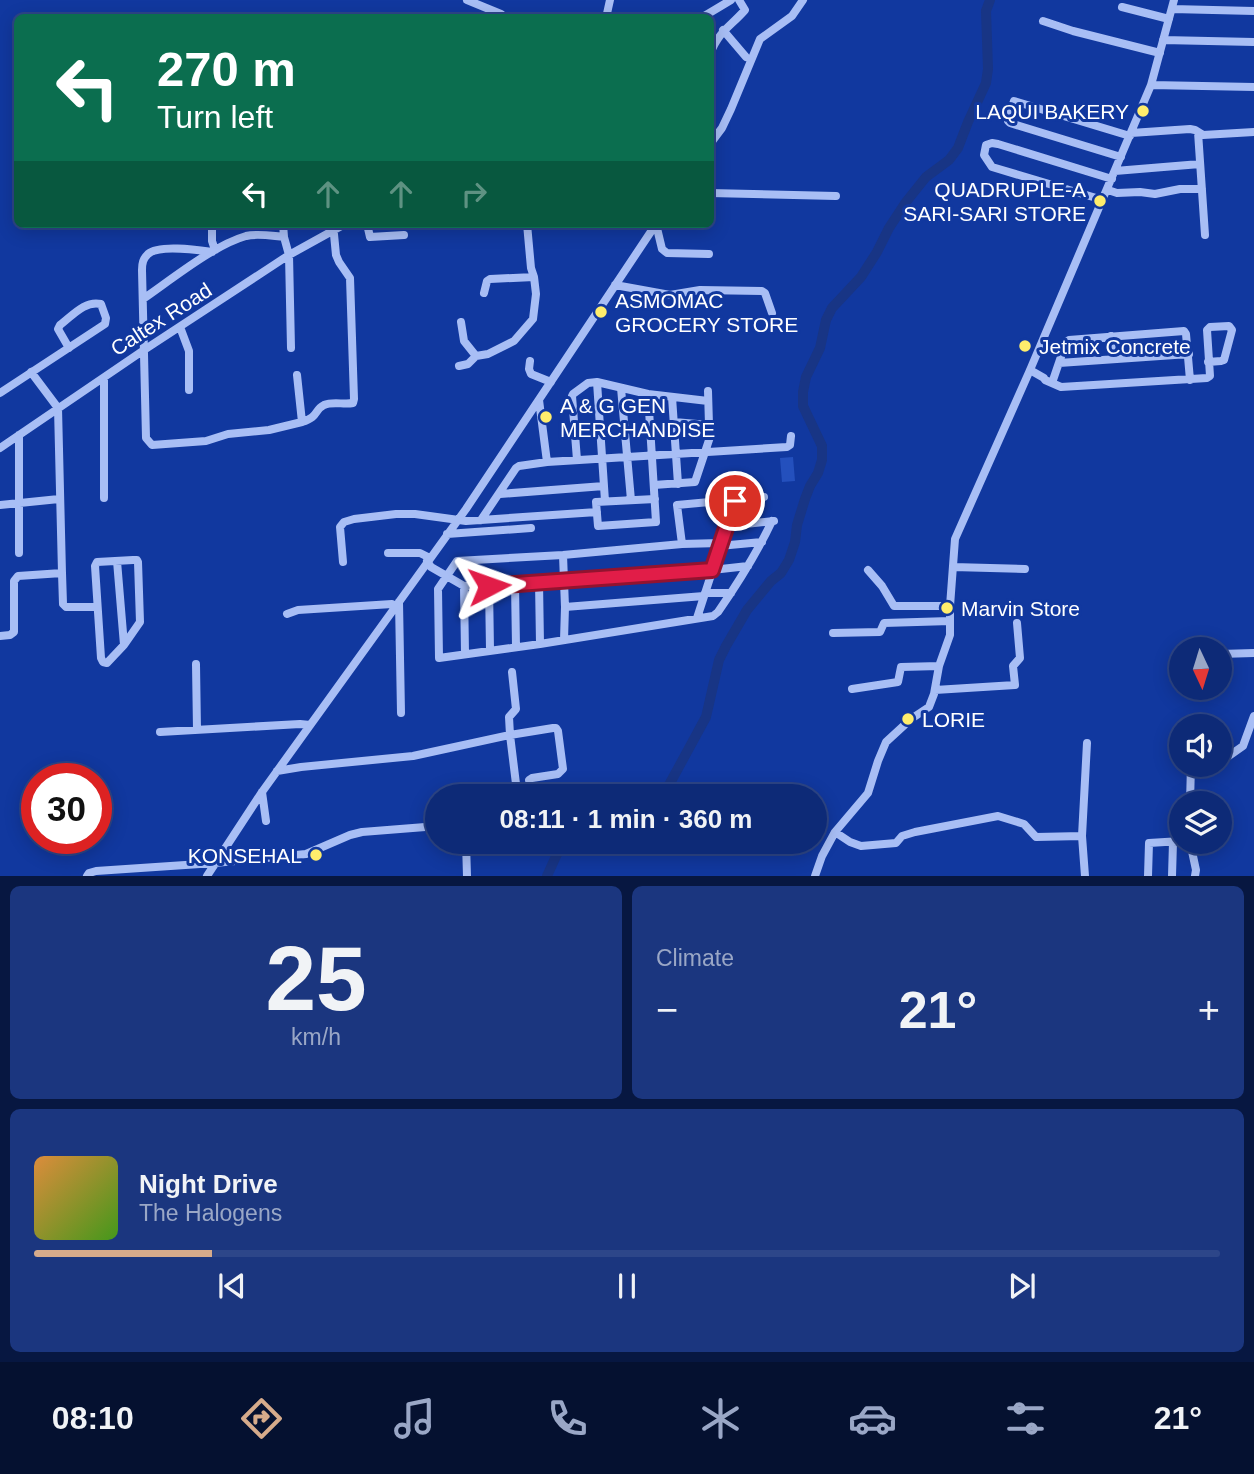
<!DOCTYPE html>
<meta charset="utf-8">
<style>
body{margin:0;font-family:Arial,sans-serif;background:#1b367f;color:#f1f3f6;height:100vh;display:flex;flex-direction:column;font-size:26px;white-space:nowrap}
*{box-sizing:border-box;margin:0}
p{font-size:23px;color:#9aa7c6}
.icon{flex:none;width:38px;height:38px;fill:none;stroke:currentColor;stroke-width:2;stroke-linecap:round;stroke-linejoin:round}
.map{position:relative;height:876px;overflow:hidden}
.side{display:flex;flex-direction:column;gap:10px;padding:10px;background:#071741;flex:1}
.side>*{flex:none}
.top-card{position:absolute;left:14px;top:14px;width:700px;height:214px;border-radius:10px;box-shadow:0 4px 18px #0003,0 0 0 2px #2d4689;background:#0b6e4f;color:#fff;overflow:hidden}
.needle{width:46px;rotate:176deg}
.buttons{position:absolute;left:1169px;top:637px;display:grid;gap:14px}
.buttons a{display:grid;place-items:center;width:63px;height:63px;border-radius:50%;background:#0d2a77;box-shadow:0 4px 18px #0003,0 0 0 2px #2d4689;font-size:35px}
.speed{position:absolute;left:21px;top:763px;display:flex;gap:14px;font-size:35px;font-weight:700;text-align:center}
.speed>*{display:grid;place-content:center;width:91px;height:91px;border-radius:50%;background:#0d2a77;box-shadow:0 4px 18px #0003,0 0 0 2px #2d4689;line-height:1}
.speed .limit{border:10px solid #d22;background:#fff;color:#111}
.pin{position:absolute;display:grid;place-items:center;width:60px;height:60px;color:#fff;margin:-30px;border:4px solid #fff;border-radius:50%;box-shadow:0 2px 7px #0007}
.me{position:absolute;width:77px;margin:-38px;rotate:86deg;stroke-linejoin:round;filter:drop-shadow(0 0 5px #0008)}
.turn{display:flex;align-items:center;gap:24px;height:147px;padding:0 28px;font-size:32px}
.turn .icon{width:91px;height:91px;stroke-width:2.5}
.turn b{display:block;font-size:49px;line-height:60px}
.lanes{display:flex;align-items:center;height:66px;padding:0 28px;background:#0003;justify-content:center;gap:35px;direction:ltr}
.lanes .off{opacity:.35}
.big{font-size:52px;font-weight:700;line-height:1.1}
.side .tile{flex:1;display:flex;flex-direction:column;justify-content:center;gap:10px;min-width:0;padding:0 24px;border-radius:10px;background:#1b367f}
.side .dial{align-items:center;gap:0}
.dial b{font-size:91px;line-height:1}
.song{display:flex;align-items:center;gap:21px}
.cover{width:84px;height:84px;border-radius:10px;background:linear-gradient(135deg,hsl(30 70% 55%),hsl(100 70% 35%))}
.played{height:7px;border-radius:4px;background:linear-gradient(90deg,#d6ab8b 15%,#2d4689 15%)}
.keys{display:flex;justify-content:space-around;direction:ltr}
.heat{display:flex;justify-content:space-between;align-items:center;font-size:38px;direction:ltr}
.side .tiles{flex:1;display:grid;gap:10px;grid-template-columns:1fr 1fr}
.tile:last-child{grid-column:span 2}
.trip{position:absolute;left:425px;top:784px;width:402px;height:70px;border-radius:35px;background:#0d2a77;box-shadow:0 4px 18px #0003,0 0 0 2px #2d4689;font-weight:700;line-height:70px;text-align:center}
.dock{display:flex;height:112px;justify-content:space-around;align-items:center;background:#051130;color:#9aa7c6}
.dock .icon{width:49px;height:49px}
.dock .on{color:#d6ab8b}
.dock b{font-size:32px;color:#f1f3f6}
.map>svg:first-child{display:block}
.green{fill:#2450bd}
.lines{fill:none;stroke-linecap:round;stroke-linejoin:round}
.river{stroke:#183585;stroke-width:10}
.minor{stroke:#a8bef5;stroke-width:8}
.route-casing{stroke:#92132f;stroke-width:18}
.route{stroke:#e11d48;stroke-width:12}
.poi-dot{fill:#ffed6c;stroke:#11389f;stroke-width:2.5}
.labels{text-anchor:middle;dominant-baseline:central;stroke-width:6;stroke-linejoin:round;paint-order:stroke}
.poi-label{font-size:21px;fill:#fff;stroke:#11389f;text-anchor:start}
.street-label{font-size:21px;fill:#fff;stroke:#11389f}
</style>
<div class="map">
<svg width="1254" height="876" viewBox="0 0 1254 876">
<rect width="100%" height="100%" fill="#11389f"/>
<path class="green" d="M793,457L795,481L782,482L780,458Z"/>
<g class="lines">
<path class="river" d="M663,796L706,717L719,660L726,646L747,610L771,581L781,573L789,560L795,542L797,525L805,499L810,486L818,473L822,460V446L803,406V392L806,377L820,348L826,320L832,308L861,277L877,252L889,228L906,202L926,177L949,160L958,148L968,122L986,83L988,69L986,11L990,0
M547,876L557,854L567,842"/>
<path class="minor" d="M467,0L501,14
M1122,7L1169,19
M1172,9L1254,11
M606,18L610,0
M701,18L731,0
M1043,21L1073,31L1160,53
M723,30L746,57
M1163,40L1254,42
M710,54C720,30 729,28 745,10L739,0
M1151,85L1254,87
M1198,132L1205,235
M1131,133L1190,129L1195,130L1203,135L1254,132
M710,144L722,128L731,109L760,39L792,16L803,0
M1121,157L1010,123L1008,121L1014,101L1130,136
M1115,171L1200,164
M1108,190L1117,193L1140,192L1155,194L1180,189H1202
M710,193L836,196
M1103,200L992,167L984,155L986,145L992,143L998,144L1112,179
M212,224V241L215,250
M283,224L284,237L289,255L291,348
M367,224L370,237L404,235
M656,224L662,249L667,253L709,254
M212,252C198,250 159,244 148,254C143,259 142,263 142,270L146,438L152,445L206,441L228,434L269,430L302,422L297,375
M615,285L670,295L700,290L762,291L765,293L772,313
M484,293L487,281L490,279L534,277
M143,299C172,279 214,245 246,236C258,233 272,236 284,237
M461,322L464,341L476,356
M180,327L189,351V390
M1111,336L1112,359
M530,361L529,369L531,374L551,382
M1059,363L1189,354
M459,366L468,364L476,356L488,354L514,341L533,319L536,294L534,277L531,268L527,224
M1030,370L1044,378L1045,380L1061,387L1207,378L1210,376L1207,330L1210,327L1229,326L1232,330L1224,360L1221,361L1208,362
M31,372L58,408L62,573
M104,378V498
M597,382L605,501
M1052,383L1066,342L1069,340L1184,331L1186,334L1190,380
M621,388L631,500
M0,393L105,324L106,318L101,304C85,300 72,316 60,325L58,329L69,348
M648,394L656,522L598,526L596,502L655,499
M672,397L678,484
M539,400L547,462
M302,422C319,417 314,410 324,405C333,401 344,405 353,403L354,399L350,278L339,262L336,255L333,224
M674,422L709,425
M19,435V553
M0,448L144,350L289,255L345,224
M577,460L572,396L573,394L588,383L597,382L648,394L708,401
M654,485L695,482L711,434L709,425L708,391
M500,494L604,486
M0,505L59,499
M481,520L516,468L519,466L547,462L787,447L790,445L791,436
M727,526L774,521
M447,534L531,528
M720,543L682,544L563,555L457,561L438,589L439,658L540,644L713,616L718,612C738,583 757,553 772,521
M682,544L677,505L764,497
M719,546L762,542
M388,553H420L430,558
M563,555L565,607L564,640
M117,561L124,645L107,663L103,662L101,658L95,566L97,562L133,560H137L138,562L140,622L124,645
M427,561L431,567L464,586H468L712,570L748,566
M343,562L340,527L344,522L354,519L396,514H415L466,521L597,512
M953,567L1025,569
M868,570L882,586L894,606H950
M539,582L540,644
M515,584L516,647
M464,586L465,654
M489,586L490,650
M705,593H731
M399,602L401,713
M565,607L704,596
M287,614L298,610L392,604L396,607
M697,618L735,501
M833,633L880,632L884,623L950,621
M0,636L10,635L14,632V581L18,576L62,573L63,604L66,607H97
M1220,654L1254,653
M196,664L197,730
M512,672L516,709L509,717L510,735L553,728H556L558,731L563,769L558,774L532,778L529,780L533,796
M852,689L898,682L901,667L939,666
M935,690L1015,685L1013,666L1020,658L1017,623
M160,732L300,724L310,725
M1220,757L1226,758L1243,746L1254,716
M277,771L301,767L413,756L510,735L517,792
M262,792L266,821
M1190,803L1191,765
M835,832L850,842L861,846L896,843L902,836L915,832L998,816L1024,824L1036,837L1082,836L1085,876
M1082,836L1087,743
M466,842L467,876
M1190,842L1196,870L1195,876
M87,876L89,873L96,871L215,863L306,854L350,835L362,832L438,826
M207,876L262,792L466,509L656,224
M815,876L822,856L835,832L868,793L878,761L886,742L911,719L929,707L934,694L939,666L950,635V606L955,539L1030,370L1151,85L1174,0
M1148,876L1149,843L1181,841
M1172,876L1173,842"/>
</g>
<g class="lines">
<g class="route-casing">
<path id="route" d="M489,586L712,570L735,501"/>
</g>
<use href="#route" class="route"/>
</g>
<g class="poi-dot">
<circle cx="1143" cy="111" r="7"/>
<circle cx="1100" cy="201" r="7"/>
<circle cx="601" cy="312" r="7"/>
<circle cx="1025" cy="346" r="7"/>
<circle cx="546" cy="417" r="7"/>
<circle cx="947" cy="608" r="7"/>
<circle cx="908" cy="719" r="7"/>
<circle cx="316" cy="855" r="7"/>
</g>
<g class="labels">
<g class="poi-label">
<text x="1129" y="111" text-anchor="end">LAQUI BAKERY</text>
<text x="1086" y="189" text-anchor="end">QUADRUPLE-A<tspan x="1086" dy="24">SARI-SARI STORE</tspan></text>
<text x="615" y="300">ASMOMAC<tspan x="615" dy="24">GROCERY STORE</tspan></text>
<text x="1039" y="346">Jetmix Concrete</text>
<text x="560" y="405">A &amp; G GEN<tspan x="560" dy="24">MERCHANDISE</tspan></text>
<text x="961" y="608">Marvin Store</text>
<text x="922" y="719">LORIE</text>
<text x="302" y="855" text-anchor="end">KONSEHAL</text>
</g>
<g class="street-label">
<text transform="translate(161 319) rotate(-33)">Caltex Road</text>
</g>
</g>
</svg>
<div class="buttons">
<a><svg class="needle" viewBox="-14 -14 28 28"><path d="M0-13l5 13h-10z" fill="#e53935"/><path d="M0 13l5-13h-10z" fill="#9aa7c6"/></svg></a>
<a><svg class="icon" aria-label="sound" viewBox="0 0 24 24"><path d="M4 9h4l5-4v14l-5-4H4zM17 9q2 3 0 6"/></svg></a>
<a><svg class="icon" aria-label="layers" viewBox="0 0 24 24"><path d="M12 4l9 5-9 5-9-5zM3 14l9 5 9-5"/></svg></a>
</div>
<div class="speed"><div class="limit">30</div></div>
<div class="pin" style="left:735px;top:501px;background:#d93025"><svg class="icon" aria-label="arrive" viewBox="0 0 24 24"><path d="M6 21V4h12l-3 4 3 4H6"/></svg></div>
<svg class="me" style="left:489px;top:586px" viewBox="-20 -20 40 40"><path d="M0-17L14 15 0 8-14 15z" fill="#e11d48" stroke="#fff" stroke-width="4"/></svg>
<div class="trip">08:11 · 1 min · 360 m</div>
<div class="top-card">
<div class="turn"><svg class="icon" aria-label="left" viewBox="0 0 24 24"><path d="M17 20v-9H6M10 6l-5 5 5 5"/></svg><div><b>270 m</b>Turn left</div></div>
<div class="lanes"><svg class="icon" aria-label="left" viewBox="0 0 24 24"><path d="M17 20v-9H6M10 6l-5 5 5 5"/></svg><svg class="icon off" aria-label="ahead" viewBox="0 0 24 24"><path d="M12 20V5M6 11l6-6 6 6"/></svg><svg class="icon off" aria-label="ahead" viewBox="0 0 24 24"><path d="M12 20V5M6 11l6-6 6 6"/></svg><svg class="icon off" aria-label="right" viewBox="0 0 24 24"><path d="M7 20v-9h11M14 6l5 5-5 5"/></svg></div>
</div>
</div>
<section class="side">
<div class="tiles">
<div class="tile dial"><b>25</b><p>km/h</p></div>
<div class="tile"><p>Climate</p>
<div class="heat"><a>−</a><b class="big">21°</b><a>+</a></div>
</div>
<div class="tile">
<div class="song"><i class="cover"></i><div><b>Night Drive</b><p>The Halogens</p></div></div>
<div class="played"></div>
<div class="keys"><svg class="icon" aria-label="previous" viewBox="0 0 24 24"><path d="M18 5L8 12l10 7zM5 5v14"/></svg><svg class="icon" aria-label="pause" viewBox="0 0 24 24"><path d="M8 5v14M16 5v14"/></svg><svg class="icon" aria-label="next" viewBox="0 0 24 24"><path d="M6 5l10 7-10 7zM19 5v14"/></svg></div>
</div>
</div>
</section>
<nav class="dock">
<b>08:10</b>
<svg class="icon on" aria-label="directions" viewBox="0 0 24 24"><path d="M12 3l9 9-9 9-9-9zM9 14v-3h6M13 9l2 2-2 2"/></svg>
<svg class="icon" aria-label="music" viewBox="0 0 24 24"><path d="M9 18V5l10-2v13"/><circle cx="6" cy="18" r="3"/><circle cx="16" cy="16" r="3"/></svg>
<svg class="icon" aria-label="phone" viewBox="0 0 24 24"><path d="M5 4h4l2 5-3 2q2 4 5 5l2-3 5 2v4C11 20 4 13 5 4z"/></svg>
<svg class="icon" aria-label="climate" viewBox="0 0 24 24"><path d="M12 3v18M4 7l16 10M4 17L20 7"/></svg>
<svg class="icon" aria-label="car" viewBox="0 0 24 24"><path d="M5 17H2v-5l4-1 3-4h7l3 4 3 1v5h-3M9 17h6M6 11h13"/><circle cx="7" cy="17" r="2"/><circle cx="17" cy="17" r="2"/></svg>
<svg class="icon" aria-label="filters" viewBox="0 0 24 24"><path d="M4 7h16M4 17h16"/><circle cx="9" cy="7" r="2"/><circle cx="15" cy="17" r="2"/></svg>
<b>21°</b>
</nav>
